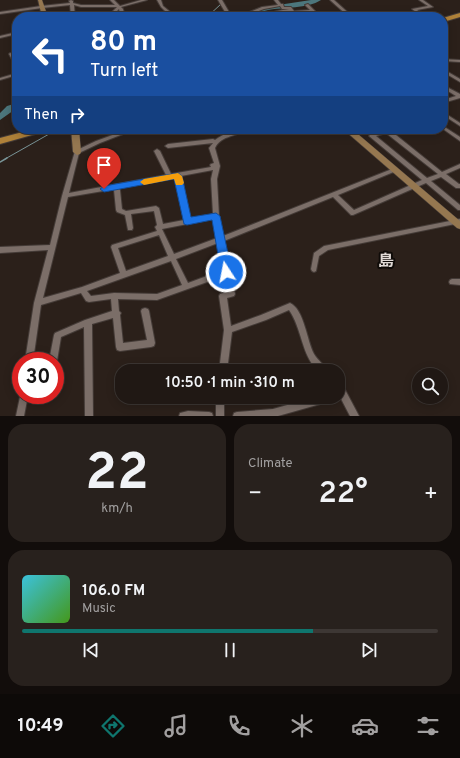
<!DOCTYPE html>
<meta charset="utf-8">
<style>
body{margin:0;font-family:Overpass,"Noto Sans JP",sans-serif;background:#28211d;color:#f1f3f6;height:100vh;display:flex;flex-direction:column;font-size:15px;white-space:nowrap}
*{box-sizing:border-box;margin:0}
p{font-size:13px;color:#a2a0a0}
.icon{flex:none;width:22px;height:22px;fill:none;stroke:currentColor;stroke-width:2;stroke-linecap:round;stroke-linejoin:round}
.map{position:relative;height:416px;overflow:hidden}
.sheet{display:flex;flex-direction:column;gap:8px;padding:8px;background:#120d0b;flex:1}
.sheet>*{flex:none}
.hud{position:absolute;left:12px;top:12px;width:436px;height:122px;border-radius:16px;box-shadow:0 2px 10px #0003,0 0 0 1px #3d3734;background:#1a4fa0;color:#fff;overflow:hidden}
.tools{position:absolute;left:412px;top:368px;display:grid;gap:8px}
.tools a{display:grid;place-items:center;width:36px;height:36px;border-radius:50%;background:#201814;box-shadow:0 2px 10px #0003,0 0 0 1px #3d3734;font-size:20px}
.speed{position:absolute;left:12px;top:352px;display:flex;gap:8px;font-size:20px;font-weight:700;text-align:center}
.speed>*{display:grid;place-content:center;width:52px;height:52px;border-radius:50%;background:#201814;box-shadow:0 2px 10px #0003,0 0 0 1px #3d3734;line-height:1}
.speed .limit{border:6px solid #d22;background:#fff;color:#111}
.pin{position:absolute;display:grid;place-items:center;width:34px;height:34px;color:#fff;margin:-41px -17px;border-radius:50% 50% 50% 0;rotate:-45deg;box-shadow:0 0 4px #0007}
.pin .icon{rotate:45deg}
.me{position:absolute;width:44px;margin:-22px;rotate:349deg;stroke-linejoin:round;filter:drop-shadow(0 0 3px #0008)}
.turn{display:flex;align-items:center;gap:14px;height:84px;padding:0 12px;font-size:18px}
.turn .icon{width:52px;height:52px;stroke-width:2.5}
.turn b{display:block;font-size:28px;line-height:34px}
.then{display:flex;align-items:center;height:38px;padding:0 12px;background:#0003;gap:8px;font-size:15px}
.big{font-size:30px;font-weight:600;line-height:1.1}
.sheet .widget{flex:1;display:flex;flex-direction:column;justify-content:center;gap:6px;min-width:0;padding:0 14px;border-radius:16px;background:#28211d}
.sheet .dial{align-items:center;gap:0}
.dial b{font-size:52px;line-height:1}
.song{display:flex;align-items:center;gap:12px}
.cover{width:48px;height:48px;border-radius:6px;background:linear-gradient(135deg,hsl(190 70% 55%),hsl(100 70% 35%))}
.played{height:4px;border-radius:2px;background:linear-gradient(90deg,#0f766e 70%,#3d3734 70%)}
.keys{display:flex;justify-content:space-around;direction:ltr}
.heat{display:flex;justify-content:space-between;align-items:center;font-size:22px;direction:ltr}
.sheet .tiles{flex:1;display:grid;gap:8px;grid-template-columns:1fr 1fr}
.widget:last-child{grid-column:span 2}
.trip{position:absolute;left:115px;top:364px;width:230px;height:40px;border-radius:16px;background:#201814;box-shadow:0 2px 10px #0003,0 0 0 1px #3d3734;font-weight:600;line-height:40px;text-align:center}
.menu{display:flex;height:64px;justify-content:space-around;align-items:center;background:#0d0a08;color:#a2a0a0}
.menu .icon{width:28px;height:28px}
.menu .active{color:#0f766e}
.menu b{font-size:18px;color:#f1f3f6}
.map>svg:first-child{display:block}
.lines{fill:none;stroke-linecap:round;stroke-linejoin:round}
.stream-far1{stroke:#799497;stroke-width:1}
.stream{stroke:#799497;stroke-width:1.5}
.river{fill:#4c767c;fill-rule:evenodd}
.street-casing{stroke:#443b37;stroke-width:2}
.secondary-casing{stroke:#443b37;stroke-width:1}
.primary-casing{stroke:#443b37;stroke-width:2}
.street{fill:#7b6e68;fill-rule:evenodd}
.secondary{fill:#957750;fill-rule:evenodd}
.primary{fill:#af8139;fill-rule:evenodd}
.route{fill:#1a73e8;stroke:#114b97}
.slow{fill:#f59e0b}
.labels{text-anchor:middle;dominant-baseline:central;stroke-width:4;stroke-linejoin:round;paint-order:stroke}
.quarter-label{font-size:16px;font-weight:bold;fill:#e1dad6;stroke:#0f0b08}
</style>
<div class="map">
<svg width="460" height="416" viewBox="0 0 460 416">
<rect width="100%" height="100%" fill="#2b201a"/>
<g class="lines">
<path class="stream-far1" d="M207,17L221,4L218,0
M5,159L58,129"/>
<path class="stream" d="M0,162L7,158"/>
<path class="river" d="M311,0H321C307,9 284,7 268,10C258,12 250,17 240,17L265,7Z
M17,103V108L0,120V113L7,106Z"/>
<g class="street-casing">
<path id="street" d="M71,0L73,1V3L81,5H115L110,0H114L120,6L141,0H147L121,7L123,9L125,17H121L119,9L111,17H107L117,7H81L74,5L75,17H71L70,5L42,8L0,14V12L41,6L70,3L69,1Z
M157,0H161L163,6L174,15L175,17H160L169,15L161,7Z
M218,0H222L232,17H228Z
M274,0H278L281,4H283L284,7H291L294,11L310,10L305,5L308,4L315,11L313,12L318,17H314L309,12L295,13L298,17H294L290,11L277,13L264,17H258L277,11L289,9H282L280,6L264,9L242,17H237L262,7L278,5Z
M330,0H334L353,17H349Z
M419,0H423L433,7L417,10L427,17H423L412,9L428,6Z
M367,16H373L375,17H366Z
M17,32V34L0,38V36Z
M10,53L13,54L17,61V66L15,65L9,54Z
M443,59L460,60V62L443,61Z
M443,69L460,79V82L443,72Z
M17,73V75L0,80V78Z
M443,85L460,94V98L443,103V100L456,96L443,88Z
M443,112L460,123V126L443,115Z
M443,126L460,137V141L443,129Z
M129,129H136L100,143L79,153L69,193L166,175L154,151L157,149L160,151L171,174L211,167L210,165L211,164L214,163L209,148L213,143L168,148L165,146L168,144L213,139L215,140C224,133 239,129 249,129C239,136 221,135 215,148L220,166L217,179L219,216L223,236L392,169H396L397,170L396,171L338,195L354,210L422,180L369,136L370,135L388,129H395L391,131L442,172L460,164V168L446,174L459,184H460V188H456L441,177L431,181L460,205V210H458L426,183L353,215H351L333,197L224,241L235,294L234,296L227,298L231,326L261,315L290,303C304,309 307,341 314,354C318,361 325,365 328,371H318C301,355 302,328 289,310L266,320L232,332L227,371H219L224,330L219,296L220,294L227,292L224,276L157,300L118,299L119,311L121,313L120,315L123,343L147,340L141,311L142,309L145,308L148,309L149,311L155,343L154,346L151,347L120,351L117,350L116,347L113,318L92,324L93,416H85L84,327L61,337L57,361L55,364V361H49L54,335L55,333L85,320L112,311L111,299L89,302L86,301L81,293L41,305L33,361H25L34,303L48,250L0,253V247L50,245L62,196L75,151L96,141ZM386,133L438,174L427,178L376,136ZM213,170L211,179L213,214L190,219L181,176ZM175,177L184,220L163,224L159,208L156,206L126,211L122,209L120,190L118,188ZM115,189L114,190L116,210L117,212L125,215L128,230H132L133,228L131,214L154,211L157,225L155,227L157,231L112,245L111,247L120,273L82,287L43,298L68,197ZM213,219L217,238L174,254L162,229ZM159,235L168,256L126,271L118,248ZM218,243L223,270L188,283L176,259ZM171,261L182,285L157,294L114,293L91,296L87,291Z
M363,129H370L353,136L350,134Z
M460,219V223L328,250L319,256L316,271L314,272L312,271L311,269L314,253L324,246Z
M452,279H460V285L450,284L449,282L450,280Z
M338,381L341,382L359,416H350L338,393Z
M21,392V395H28L24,416H16Z
M216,397H224V416H216Z
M316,397H335L334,400L331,401L278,416H233L234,413L237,412L273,409Z
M188,411L209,412L212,413L213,416H179L180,413Z"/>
</g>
<g class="secondary-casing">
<path id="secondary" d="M38,0H42L48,17H42Z
M71,129H79L81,152L80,154L77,155L73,152Z
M343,129H352L460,221V229L457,228Z"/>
</g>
<g class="primary-casing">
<path id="primary" d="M460,13V17L443,22V18Z
M34,129H47L46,131L0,144V138Z"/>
</g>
<use href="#street" class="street"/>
<use href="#secondary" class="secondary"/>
<use href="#primary" class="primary"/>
</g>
<path class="route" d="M178,173L182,176L191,217L216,213L220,216L232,272L230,275L226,276L223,275L221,272L212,220L187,225L184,224L174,179L104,192L100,189L104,186Z"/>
<path class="slow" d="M178,173L182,176L184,183L182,185H176L174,179L144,185L140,182L144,179Z"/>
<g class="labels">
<g class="quarter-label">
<text x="386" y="262">島</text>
</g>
</g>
</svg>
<div class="tools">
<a><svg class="icon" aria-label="search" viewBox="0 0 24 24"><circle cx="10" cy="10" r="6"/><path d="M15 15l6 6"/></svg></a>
</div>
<div class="speed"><div class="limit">30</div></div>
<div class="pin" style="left:104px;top:189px;background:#d93025"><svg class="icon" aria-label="arrive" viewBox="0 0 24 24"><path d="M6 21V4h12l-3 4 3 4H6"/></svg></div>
<svg class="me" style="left:226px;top:272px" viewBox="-20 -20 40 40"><circle r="17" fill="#1a73e8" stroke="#fff" stroke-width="3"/><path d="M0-11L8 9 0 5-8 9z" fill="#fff"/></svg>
<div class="trip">10:50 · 1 min · 310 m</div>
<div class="hud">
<div class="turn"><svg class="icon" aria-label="left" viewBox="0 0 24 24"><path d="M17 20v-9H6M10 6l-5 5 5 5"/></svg><div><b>80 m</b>Turn left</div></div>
<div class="then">Then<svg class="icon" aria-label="right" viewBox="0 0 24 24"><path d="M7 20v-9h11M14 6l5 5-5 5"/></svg></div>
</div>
</div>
<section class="sheet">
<div class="tiles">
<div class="widget dial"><b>22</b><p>km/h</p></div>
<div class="widget"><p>Climate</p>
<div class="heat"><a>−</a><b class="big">22°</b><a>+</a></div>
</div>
<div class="widget">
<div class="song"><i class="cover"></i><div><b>106.0 FM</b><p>Music</p></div></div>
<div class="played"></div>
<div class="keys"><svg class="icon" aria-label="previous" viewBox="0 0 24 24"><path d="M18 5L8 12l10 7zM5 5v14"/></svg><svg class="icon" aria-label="pause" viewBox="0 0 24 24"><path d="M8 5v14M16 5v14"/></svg><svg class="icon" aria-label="next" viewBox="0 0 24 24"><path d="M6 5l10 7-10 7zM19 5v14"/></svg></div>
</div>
</div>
</section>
<nav class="menu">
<b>10:49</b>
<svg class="icon active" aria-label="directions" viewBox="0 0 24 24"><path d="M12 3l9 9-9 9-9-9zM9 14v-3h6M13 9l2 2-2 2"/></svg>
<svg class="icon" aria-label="music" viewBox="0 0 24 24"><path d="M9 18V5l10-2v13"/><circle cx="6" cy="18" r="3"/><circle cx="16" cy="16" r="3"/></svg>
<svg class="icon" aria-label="phone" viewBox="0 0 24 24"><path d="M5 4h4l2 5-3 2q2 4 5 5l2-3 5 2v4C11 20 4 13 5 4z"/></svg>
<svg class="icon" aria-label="climate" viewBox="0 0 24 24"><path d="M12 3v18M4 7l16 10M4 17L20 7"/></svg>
<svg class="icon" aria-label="car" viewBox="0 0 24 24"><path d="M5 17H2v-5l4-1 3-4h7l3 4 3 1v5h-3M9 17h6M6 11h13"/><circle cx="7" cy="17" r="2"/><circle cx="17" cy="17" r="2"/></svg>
<svg class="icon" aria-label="filters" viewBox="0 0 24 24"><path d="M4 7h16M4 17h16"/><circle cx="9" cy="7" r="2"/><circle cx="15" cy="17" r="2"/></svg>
</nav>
